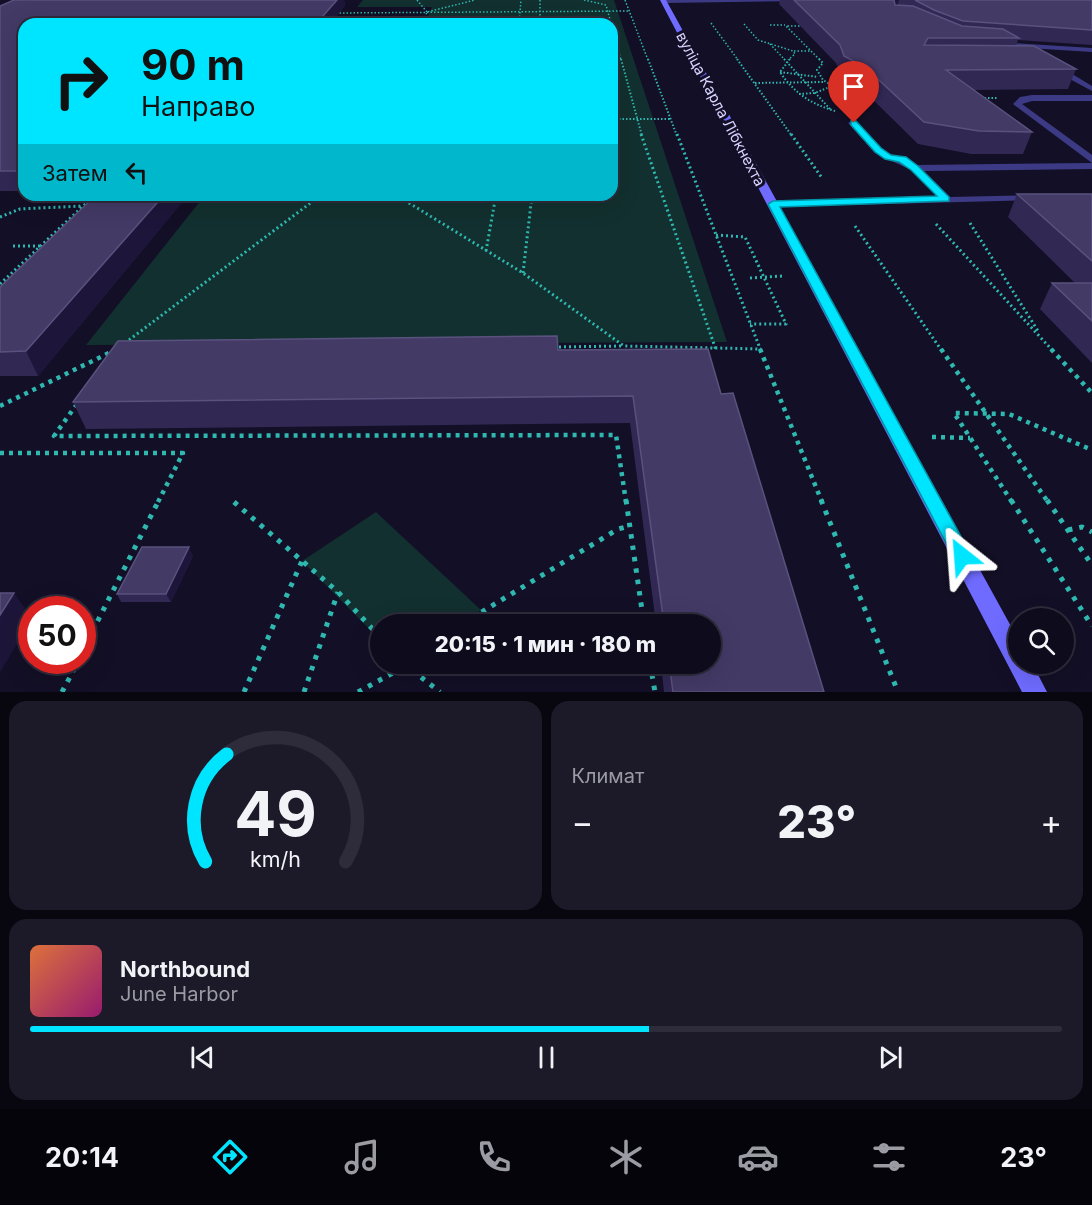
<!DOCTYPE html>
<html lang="ru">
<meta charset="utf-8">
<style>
body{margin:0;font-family:Inter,sans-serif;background:#1c1929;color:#f1f3f6;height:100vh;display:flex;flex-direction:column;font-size:22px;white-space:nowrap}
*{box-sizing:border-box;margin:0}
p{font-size:20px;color:#9b9ba3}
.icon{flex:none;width:33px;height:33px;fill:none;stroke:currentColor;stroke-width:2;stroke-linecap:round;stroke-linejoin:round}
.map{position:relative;height:692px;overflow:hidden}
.details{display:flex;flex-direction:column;gap:9px;padding:9px;background:#08060f;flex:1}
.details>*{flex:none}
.top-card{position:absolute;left:18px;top:18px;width:600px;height:183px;border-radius:18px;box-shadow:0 6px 24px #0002,0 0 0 2px #2e2b3b;background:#00e5ff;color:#111;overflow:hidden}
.buttons{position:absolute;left:1008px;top:608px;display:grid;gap:12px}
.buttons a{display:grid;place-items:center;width:66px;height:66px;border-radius:50%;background:#0e0b1c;box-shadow:0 6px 24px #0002,0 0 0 2px #2e2b3b;font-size:30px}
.speed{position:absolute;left:18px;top:596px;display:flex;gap:12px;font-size:30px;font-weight:700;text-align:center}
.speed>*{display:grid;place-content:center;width:78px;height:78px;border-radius:50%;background:#0e0b1c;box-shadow:0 6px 24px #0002,0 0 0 2px #2e2b3b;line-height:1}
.speed .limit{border:9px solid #d22;background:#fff;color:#111}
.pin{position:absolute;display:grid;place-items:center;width:51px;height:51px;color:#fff;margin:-62px -26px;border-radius:50% 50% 50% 0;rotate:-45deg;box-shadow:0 0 6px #0007}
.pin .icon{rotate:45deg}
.me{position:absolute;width:66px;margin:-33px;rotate:332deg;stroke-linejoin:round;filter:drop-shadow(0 0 4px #0008)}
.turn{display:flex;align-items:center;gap:21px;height:126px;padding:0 24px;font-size:27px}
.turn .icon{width:78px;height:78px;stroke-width:2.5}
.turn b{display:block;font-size:42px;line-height:51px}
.then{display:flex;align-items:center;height:57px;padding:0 24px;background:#0003;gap:12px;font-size:22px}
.big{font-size:45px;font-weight:800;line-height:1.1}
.details .widget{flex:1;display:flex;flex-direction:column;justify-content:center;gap:9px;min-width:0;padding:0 21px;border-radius:18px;background:#1c1929}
.details .dial{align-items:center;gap:0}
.dial svg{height:156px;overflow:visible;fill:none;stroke:#2e2b3b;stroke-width:7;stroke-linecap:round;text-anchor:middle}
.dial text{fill:#f1f3f6;stroke:none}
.song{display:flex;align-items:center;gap:18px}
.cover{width:72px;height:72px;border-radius:9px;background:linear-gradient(135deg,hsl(20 70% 55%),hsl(320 70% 35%))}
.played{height:6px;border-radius:3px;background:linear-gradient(90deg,#00e5ff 60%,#2e2b3b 60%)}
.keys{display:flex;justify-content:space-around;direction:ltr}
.heat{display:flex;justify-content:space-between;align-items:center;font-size:33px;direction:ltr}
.details .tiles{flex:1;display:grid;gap:9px;grid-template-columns:1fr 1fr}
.widget:last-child{grid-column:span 2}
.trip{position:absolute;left:370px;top:614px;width:351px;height:60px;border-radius:30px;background:#0e0b1c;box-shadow:0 6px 24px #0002,0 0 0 2px #2e2b3b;font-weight:800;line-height:60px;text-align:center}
.menu{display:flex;height:96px;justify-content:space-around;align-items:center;background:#06040b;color:#9b9ba3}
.menu .icon{width:42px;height:42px}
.menu .on{color:#00e5ff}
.menu b{font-size:27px;color:#f1f3f6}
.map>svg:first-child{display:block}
.green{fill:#12302f}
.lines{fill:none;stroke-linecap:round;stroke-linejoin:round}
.path-far4{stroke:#2fb8b0;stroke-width:1.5;stroke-dasharray:1.5 2;stroke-linecap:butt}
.path-far3{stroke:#2fb8b0;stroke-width:2;stroke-dasharray:1.5 2;stroke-linecap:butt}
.path-far2{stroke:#2fb8b0;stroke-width:3;stroke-dasharray:2 3;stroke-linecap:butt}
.path-far1{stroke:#2fb8b0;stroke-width:4.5;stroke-dasharray:4 5;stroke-linecap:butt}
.path{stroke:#2fb8b0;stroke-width:5;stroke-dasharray:4.5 7;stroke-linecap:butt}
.lane{fill:#3d3a85;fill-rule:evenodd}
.street{fill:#3d3a85;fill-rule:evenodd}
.secondary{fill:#6f6bff;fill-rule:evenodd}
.wall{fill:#312854}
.shaded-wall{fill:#1d163a}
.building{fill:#433a66;stroke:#5a527e;stroke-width:1.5}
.route{fill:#00e5ff;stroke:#0095a6;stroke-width:1.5}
.labels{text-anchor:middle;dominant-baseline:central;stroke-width:6;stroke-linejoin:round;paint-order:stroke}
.street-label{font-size:15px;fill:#d9d4ff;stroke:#130f26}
</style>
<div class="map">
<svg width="1092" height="692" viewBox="0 0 1092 692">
<rect width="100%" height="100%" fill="#130f26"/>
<path class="green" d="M363,0H614L727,342L86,345L205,195H612V24H425L432,7H357Z
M376,512L481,610L462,624H381V641L302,561Z"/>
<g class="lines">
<path class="path-far4" d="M417,0L427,12
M540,0V24
M584,0L606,5L621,60
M625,0L648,60
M336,13L630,11
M711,23L738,60
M422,24L427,12L475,0
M519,24L521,0
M744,24L758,40L793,51L795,54L788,60
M770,25H785
M803,26H786L820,60
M770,44L785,60
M794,51H810"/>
<path class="path-far3" d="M621,59L642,136
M648,59L677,136
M737,59L792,136
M784,59L830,109
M790,59L780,72C794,93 811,104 835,111
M819,59L823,63L817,70L823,80L856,100
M780,72L818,77
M755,83L824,82
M799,94L815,93L832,86
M981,98H997
M612,119H670"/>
<path class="path-far2" d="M641,134L716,350
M677,134L761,351
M791,134L822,178
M396,195L523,273L624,346L761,349
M0,217L20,209L82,206
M970,223L1038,331
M936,224L1053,351
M855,226L942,351
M716,235L745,237L786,324H750
M13,246H42
M486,251L496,195
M523,273L532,195
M750,278L782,276
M0,284L95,195
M125,343L321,195
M554,347L624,346"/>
<path class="path-far1" d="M760,349L822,502
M941,349L1048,502
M1051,349L1092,393
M77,404L54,436L616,435L626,502
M0,406L111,352
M932,437L970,438
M0,453H183L158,502
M1012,502L954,413L1009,414L1092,450"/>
<path class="path" d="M626,500L644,624
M821,500L898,692
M1011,500L1092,626
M1047,500L1092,565
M234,502L338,592L381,638
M1068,530L1082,527L1092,532
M462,624L618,529L630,526
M82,652L159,500
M403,663L440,692
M650,663L655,692
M62,692L79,660
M244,692L302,561
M304,692L338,592
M358,692L411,663"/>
<path class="lane" d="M997,42L1092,48V52L994,46Z
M1053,66H1059L1092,86V91L1053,70Z
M1032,95H1092V101H1032L1022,104L1092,155V169L924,171L950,197L1035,195L1041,198L1039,200L773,207L767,204L773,201L938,197L911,170L875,153L848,123L853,120L886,152L917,165L1092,163L1013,104L1020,97Z"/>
<path class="street" d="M662,0H801L802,1L664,3Z"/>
<path class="secondary" d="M660,0H666L1018,639V663H1032L1047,692H1022Z"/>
</g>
<path class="wall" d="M46,0H344L345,6L330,24H24V191H0V6Z
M780,0H1092V45L1018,40L1016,46L1076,69L1068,89L973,90L1032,132L1023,154H971L918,144L861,88L840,75L836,63L779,4Z
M1017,194H1092V363L1040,309L1052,283H1075L1008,217Z
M96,195H188L38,376H0V287Z
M558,350L721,394L824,692H664L661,663H711V624H656L630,423L86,429L73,402Z
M193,556L171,602H121L117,594Z"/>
<path class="shaded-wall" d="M337,0H344L345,6L330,24H316Z
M893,0H899L895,14Z
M164,195H188L38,376L26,351Z
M189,547L193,556L171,602L166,594Z
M14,593L32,618V620L0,672V615Z"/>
<path class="building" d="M14,0H337L316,24H226L222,20L217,24H24V171H0V6Z
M794,0H894L895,5L913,6L962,26L1003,29L1019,38H928L924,45L1034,46L1076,69L946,70L1032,132L979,131L924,122L866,68L844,56L840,45Z
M915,0H1092V30L963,21L934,10Z
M1017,194H1092V261Z
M96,195H164L26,351L0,352V287Z
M1052,283H1092V321Z
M557,336L558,350L708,349L721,394L733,393L824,692H673L669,663H711V624H664L633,396L73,402L118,341Z
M142,547H189L166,594H117Z
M0,593H14L0,615Z"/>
<path class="route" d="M851,121H856L881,148L891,155L906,157L918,166L949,197V201L780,207L969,551L972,556L969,562L962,564L956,562L768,204L773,201L937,196L911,170L899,162L885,159L875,152L851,125Z"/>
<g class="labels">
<g class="street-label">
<text transform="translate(721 109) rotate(62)">вуліца Карла Лібкнехта</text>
</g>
</g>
</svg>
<div class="buttons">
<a><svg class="icon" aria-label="search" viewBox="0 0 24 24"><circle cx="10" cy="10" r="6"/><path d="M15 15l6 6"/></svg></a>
</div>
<div class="speed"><div class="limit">50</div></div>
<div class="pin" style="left:854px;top:123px;background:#d93025"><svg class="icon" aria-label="arrive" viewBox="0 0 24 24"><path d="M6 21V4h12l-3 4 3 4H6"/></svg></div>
<svg class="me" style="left:962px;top:556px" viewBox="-20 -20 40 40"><path d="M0-17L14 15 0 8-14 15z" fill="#00e5ff" stroke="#fff" stroke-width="4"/></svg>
<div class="trip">20:15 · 1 мин · 180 m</div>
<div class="top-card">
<div class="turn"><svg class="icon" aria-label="right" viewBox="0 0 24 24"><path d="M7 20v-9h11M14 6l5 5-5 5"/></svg><div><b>90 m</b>Направо</div></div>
<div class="then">Затем<svg class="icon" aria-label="left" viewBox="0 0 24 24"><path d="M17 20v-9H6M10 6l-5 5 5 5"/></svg></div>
</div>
</div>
<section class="details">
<div class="tiles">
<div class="widget dial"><svg viewBox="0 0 100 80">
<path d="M14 69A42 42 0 1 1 86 69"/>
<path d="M14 69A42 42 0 0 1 25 14" stroke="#00e5ff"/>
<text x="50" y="56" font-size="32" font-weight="700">49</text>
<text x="50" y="72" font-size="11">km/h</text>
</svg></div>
<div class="widget"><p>Климат</p>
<div class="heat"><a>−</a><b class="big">23°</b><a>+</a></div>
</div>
<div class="widget">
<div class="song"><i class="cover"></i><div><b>Northbound</b><p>June Harbor</p></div></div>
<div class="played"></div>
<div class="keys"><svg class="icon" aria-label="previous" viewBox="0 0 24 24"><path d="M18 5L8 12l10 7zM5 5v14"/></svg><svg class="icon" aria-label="pause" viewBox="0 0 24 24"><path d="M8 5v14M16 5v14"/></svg><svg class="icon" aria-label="next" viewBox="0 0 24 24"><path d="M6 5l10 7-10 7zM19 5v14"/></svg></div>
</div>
</div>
</section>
<nav class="menu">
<b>20:14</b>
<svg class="icon on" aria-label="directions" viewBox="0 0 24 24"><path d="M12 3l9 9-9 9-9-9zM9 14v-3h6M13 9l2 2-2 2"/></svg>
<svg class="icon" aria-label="music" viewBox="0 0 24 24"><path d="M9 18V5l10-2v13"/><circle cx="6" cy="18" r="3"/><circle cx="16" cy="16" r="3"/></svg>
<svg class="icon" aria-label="phone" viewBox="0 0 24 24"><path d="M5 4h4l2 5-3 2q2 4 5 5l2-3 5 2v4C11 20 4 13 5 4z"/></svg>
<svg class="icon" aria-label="climate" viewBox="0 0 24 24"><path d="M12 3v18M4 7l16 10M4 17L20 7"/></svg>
<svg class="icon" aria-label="car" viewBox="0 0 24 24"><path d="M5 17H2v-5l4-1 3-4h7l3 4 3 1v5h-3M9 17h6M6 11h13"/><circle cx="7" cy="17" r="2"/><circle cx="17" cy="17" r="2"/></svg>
<svg class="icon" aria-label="filters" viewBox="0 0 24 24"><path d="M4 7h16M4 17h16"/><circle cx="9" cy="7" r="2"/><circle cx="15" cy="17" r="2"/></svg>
<b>23°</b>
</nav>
